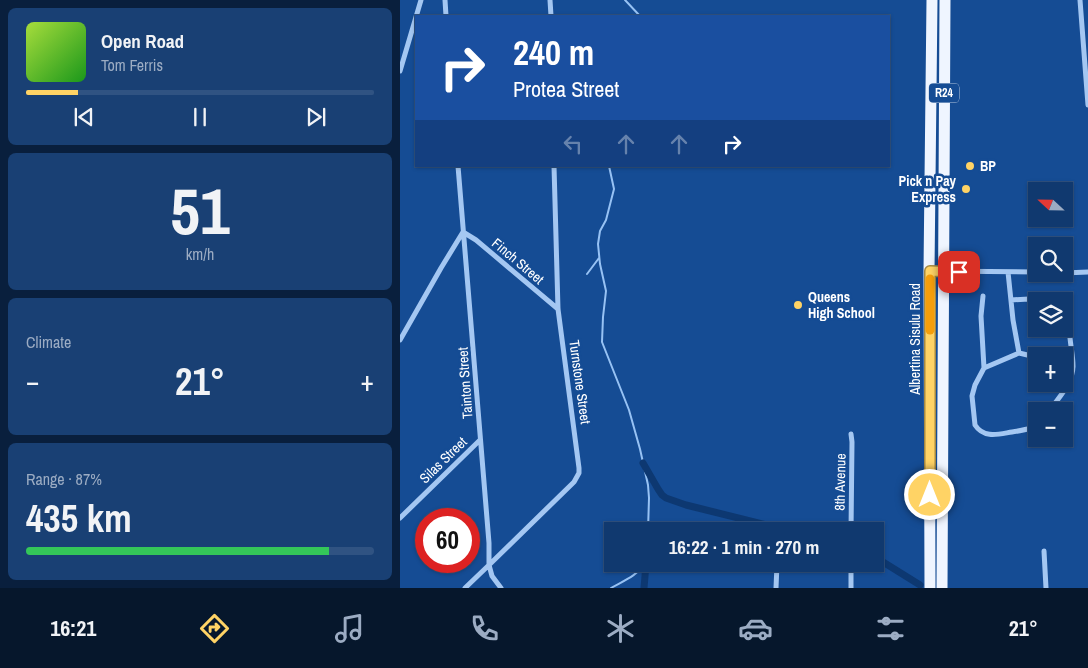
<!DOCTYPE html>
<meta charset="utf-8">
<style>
body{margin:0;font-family:"Archivo Narrow",sans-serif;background:#194074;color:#f1f3f6;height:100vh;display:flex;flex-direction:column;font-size:19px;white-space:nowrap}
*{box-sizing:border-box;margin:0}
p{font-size:16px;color:#9cacc3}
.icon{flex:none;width:28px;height:28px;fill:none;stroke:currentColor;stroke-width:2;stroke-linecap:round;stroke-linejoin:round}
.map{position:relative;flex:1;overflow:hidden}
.drawer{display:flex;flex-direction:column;gap:8px;padding:8px;background:#091f3d;width:400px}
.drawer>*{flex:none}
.guide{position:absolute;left:15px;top:15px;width:475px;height:152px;border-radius:0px;box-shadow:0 1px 4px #0004,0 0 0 1px #305382;background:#1a4fa0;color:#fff;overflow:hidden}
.needle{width:32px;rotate:292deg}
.buttons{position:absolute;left:628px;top:182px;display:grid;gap:10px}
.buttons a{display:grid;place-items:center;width:45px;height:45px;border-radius:0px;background:#10396f;box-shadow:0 1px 4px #0004,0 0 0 1px #305382;font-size:25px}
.speed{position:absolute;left:15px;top:508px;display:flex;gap:10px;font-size:25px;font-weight:700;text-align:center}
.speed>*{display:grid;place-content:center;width:65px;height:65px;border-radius:50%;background:#10396f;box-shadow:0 1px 4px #0004,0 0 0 1px #305382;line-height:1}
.speed .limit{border:8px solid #d22;background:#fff;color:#111}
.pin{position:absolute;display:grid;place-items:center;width:42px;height:42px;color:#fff;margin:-21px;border-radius:10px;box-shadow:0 2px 8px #0006}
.me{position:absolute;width:55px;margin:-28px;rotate:0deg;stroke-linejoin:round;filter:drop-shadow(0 0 4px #0008)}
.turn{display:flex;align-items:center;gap:18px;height:105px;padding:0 15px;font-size:22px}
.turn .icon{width:65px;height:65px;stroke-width:2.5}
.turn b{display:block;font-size:35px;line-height:42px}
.lanes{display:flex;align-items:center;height:48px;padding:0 15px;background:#0003;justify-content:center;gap:25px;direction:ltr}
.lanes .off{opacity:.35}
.big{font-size:38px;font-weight:700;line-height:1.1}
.drawer .card{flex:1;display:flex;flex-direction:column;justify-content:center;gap:8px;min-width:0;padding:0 18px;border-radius:8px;background:#194074}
.drawer .dial{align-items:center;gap:0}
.dial b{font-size:65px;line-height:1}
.song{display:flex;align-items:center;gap:15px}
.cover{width:60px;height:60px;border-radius:8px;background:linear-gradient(135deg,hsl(80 70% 55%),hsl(120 70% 35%))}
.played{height:5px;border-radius:2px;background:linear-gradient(90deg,#ffd365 15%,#305382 15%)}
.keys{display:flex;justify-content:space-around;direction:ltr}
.heat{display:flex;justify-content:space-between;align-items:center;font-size:28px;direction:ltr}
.charge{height:8px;border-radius:4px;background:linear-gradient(90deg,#34c759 87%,#305382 0)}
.trip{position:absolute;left:204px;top:522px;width:280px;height:50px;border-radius:0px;background:#10396f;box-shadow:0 1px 4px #0004,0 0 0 1px #305382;font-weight:700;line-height:50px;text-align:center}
.tab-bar{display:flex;height:80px;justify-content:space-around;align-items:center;background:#06172c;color:#9cacc3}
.tab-bar .icon{width:35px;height:35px}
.tab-bar .on{color:#ffd365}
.tab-bar b{font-size:22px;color:#f1f3f6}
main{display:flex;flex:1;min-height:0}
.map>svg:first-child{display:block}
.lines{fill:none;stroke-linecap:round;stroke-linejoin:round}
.stream{stroke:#97c2f4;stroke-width:2}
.canal{stroke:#0d3871;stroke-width:7}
.minor{stroke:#a4c7f2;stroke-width:5}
.primary{stroke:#eff5ff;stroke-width:11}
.route-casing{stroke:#a68942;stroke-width:12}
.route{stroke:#ffd365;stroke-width:9}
.slow{stroke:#f59e0b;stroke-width:9}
.poi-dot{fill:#ffd365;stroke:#154c94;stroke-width:2}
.labels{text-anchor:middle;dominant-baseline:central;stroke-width:5;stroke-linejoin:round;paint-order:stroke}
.shield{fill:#154c94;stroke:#b9c9df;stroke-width:1}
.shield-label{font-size:12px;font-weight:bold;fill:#fff}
.poi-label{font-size:14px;font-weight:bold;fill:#fff;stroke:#154c94;text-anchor:start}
.street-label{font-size:14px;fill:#fff;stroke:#154c94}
</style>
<main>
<section class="drawer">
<div class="card">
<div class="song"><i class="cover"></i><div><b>Open Road</b><p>Tom Ferris</p></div></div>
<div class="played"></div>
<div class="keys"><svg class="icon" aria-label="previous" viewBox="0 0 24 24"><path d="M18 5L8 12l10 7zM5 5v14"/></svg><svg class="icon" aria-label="pause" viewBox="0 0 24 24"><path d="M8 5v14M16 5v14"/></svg><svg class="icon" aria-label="next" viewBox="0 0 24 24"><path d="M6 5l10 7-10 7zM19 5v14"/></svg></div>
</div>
<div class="card dial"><b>51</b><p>km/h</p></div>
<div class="card"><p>Climate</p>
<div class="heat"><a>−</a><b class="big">21°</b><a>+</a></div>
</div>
<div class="card"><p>Range · 87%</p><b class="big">435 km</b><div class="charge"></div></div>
</section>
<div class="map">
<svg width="688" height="588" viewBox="0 0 688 588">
<rect width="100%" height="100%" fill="#154c94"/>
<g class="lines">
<path class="stream" d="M225,0L240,16
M209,166L214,189L206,220L200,231L198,244L200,264L206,291L203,317L202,342L229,410L240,449L248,485L249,498L248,531
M187,274L199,258
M211,588C223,581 237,576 244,564"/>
<path class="canal" d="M243,463L258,489L262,495L266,498L286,505L371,526L428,527L434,531
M475,557L520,585
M244,588L246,564"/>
<path class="minor" d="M45,0L46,16
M150,0L151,16
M680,0L688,105
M0,71L21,0
M58,166L89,543V565L65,588
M530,271L636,272
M608,272L613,320L619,353
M664,273L688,272
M583,296L581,316L584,368
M611,300L629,299L637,301
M0,340L41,268L63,232L76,240L158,309
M636,357L619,353L584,368L575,385L572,396L575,425C584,439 599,434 612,432C620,431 628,429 636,427
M664,364L673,367
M649,411C658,399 673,383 673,366C673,357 671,348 670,338C669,331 669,322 664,316
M451,434L452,442L451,531
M0,518L80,440
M644,551L646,588
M451,564V588
M101,588L92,576L89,565L174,482L179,473V468L158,309L154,166
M376,588L377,564"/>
<path class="primary" d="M530,588L529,271L532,0
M542,588L545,0"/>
</g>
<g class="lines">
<g class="route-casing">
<path id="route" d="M530,495V271L559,272"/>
</g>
<use href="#route" class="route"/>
<path class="slow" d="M530,279V330"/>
</g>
<g class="poi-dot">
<circle cx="570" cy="166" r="5"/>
<circle cx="566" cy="189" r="5"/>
<circle cx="398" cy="305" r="5"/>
</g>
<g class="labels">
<rect class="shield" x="529" y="83.5" width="30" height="19" rx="4"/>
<g class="shield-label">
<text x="544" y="93">R24</text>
</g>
<g class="poi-label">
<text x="580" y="166">BP</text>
<text x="556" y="181" text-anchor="end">Pick n Pay<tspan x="556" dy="16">Express</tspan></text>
<text x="408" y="297">Queens<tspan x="408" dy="16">High School</tspan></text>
</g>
<g class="street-label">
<text transform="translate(118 261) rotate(40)">Finch Street</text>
<text transform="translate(515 339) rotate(-90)">Albertina Sisulu Road</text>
<text transform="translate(180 382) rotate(82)">Turnstone Street</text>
<text transform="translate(65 383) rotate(-94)">Tainton Street</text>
<text transform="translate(43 460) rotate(-44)">Silas Street</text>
<text transform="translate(440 482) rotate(-89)">8th Avenue</text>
</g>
</g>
</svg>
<div class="buttons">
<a><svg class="needle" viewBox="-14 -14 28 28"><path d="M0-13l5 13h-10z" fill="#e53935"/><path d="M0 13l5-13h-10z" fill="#9cacc3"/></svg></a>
<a><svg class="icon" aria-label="search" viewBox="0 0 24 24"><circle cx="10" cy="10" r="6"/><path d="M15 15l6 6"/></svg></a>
<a><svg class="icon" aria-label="layers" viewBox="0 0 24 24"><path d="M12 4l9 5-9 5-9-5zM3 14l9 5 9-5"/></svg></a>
<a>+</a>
<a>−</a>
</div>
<div class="speed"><div class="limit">60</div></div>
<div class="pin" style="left:559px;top:272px;background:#d93025"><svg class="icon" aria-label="arrive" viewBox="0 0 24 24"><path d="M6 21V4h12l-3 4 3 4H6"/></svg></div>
<svg class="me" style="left:530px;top:495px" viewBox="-20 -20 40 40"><circle r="17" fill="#ffd365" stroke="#fff" stroke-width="3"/><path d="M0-11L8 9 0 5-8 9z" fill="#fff"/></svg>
<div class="trip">16:22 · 1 min · 270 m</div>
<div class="guide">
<div class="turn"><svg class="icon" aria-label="right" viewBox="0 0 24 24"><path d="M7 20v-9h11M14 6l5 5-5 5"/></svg><div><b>240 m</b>Protea Street</div></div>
<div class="lanes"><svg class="icon off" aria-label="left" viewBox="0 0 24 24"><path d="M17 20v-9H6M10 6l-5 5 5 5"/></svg><svg class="icon off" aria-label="ahead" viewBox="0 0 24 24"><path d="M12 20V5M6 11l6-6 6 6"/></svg><svg class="icon off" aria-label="ahead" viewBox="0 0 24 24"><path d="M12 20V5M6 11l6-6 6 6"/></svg><svg class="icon" aria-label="right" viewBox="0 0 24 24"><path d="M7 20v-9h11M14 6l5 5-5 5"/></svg></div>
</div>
</div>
</main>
<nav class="tab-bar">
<b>16:21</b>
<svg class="icon on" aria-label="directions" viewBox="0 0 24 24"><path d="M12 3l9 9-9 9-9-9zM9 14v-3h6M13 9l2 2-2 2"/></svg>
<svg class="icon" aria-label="music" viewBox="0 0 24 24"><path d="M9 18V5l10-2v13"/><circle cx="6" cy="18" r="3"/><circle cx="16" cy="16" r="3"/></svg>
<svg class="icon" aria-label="phone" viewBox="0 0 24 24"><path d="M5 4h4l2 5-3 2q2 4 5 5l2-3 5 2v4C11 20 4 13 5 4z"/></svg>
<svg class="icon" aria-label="climate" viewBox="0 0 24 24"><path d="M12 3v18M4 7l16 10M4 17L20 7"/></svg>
<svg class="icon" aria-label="car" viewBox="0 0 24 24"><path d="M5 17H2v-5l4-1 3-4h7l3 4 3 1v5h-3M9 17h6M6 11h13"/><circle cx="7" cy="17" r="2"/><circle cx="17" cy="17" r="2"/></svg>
<svg class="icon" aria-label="filters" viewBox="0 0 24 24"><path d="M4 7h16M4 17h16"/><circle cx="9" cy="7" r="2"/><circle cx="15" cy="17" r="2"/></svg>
<b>21°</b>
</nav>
